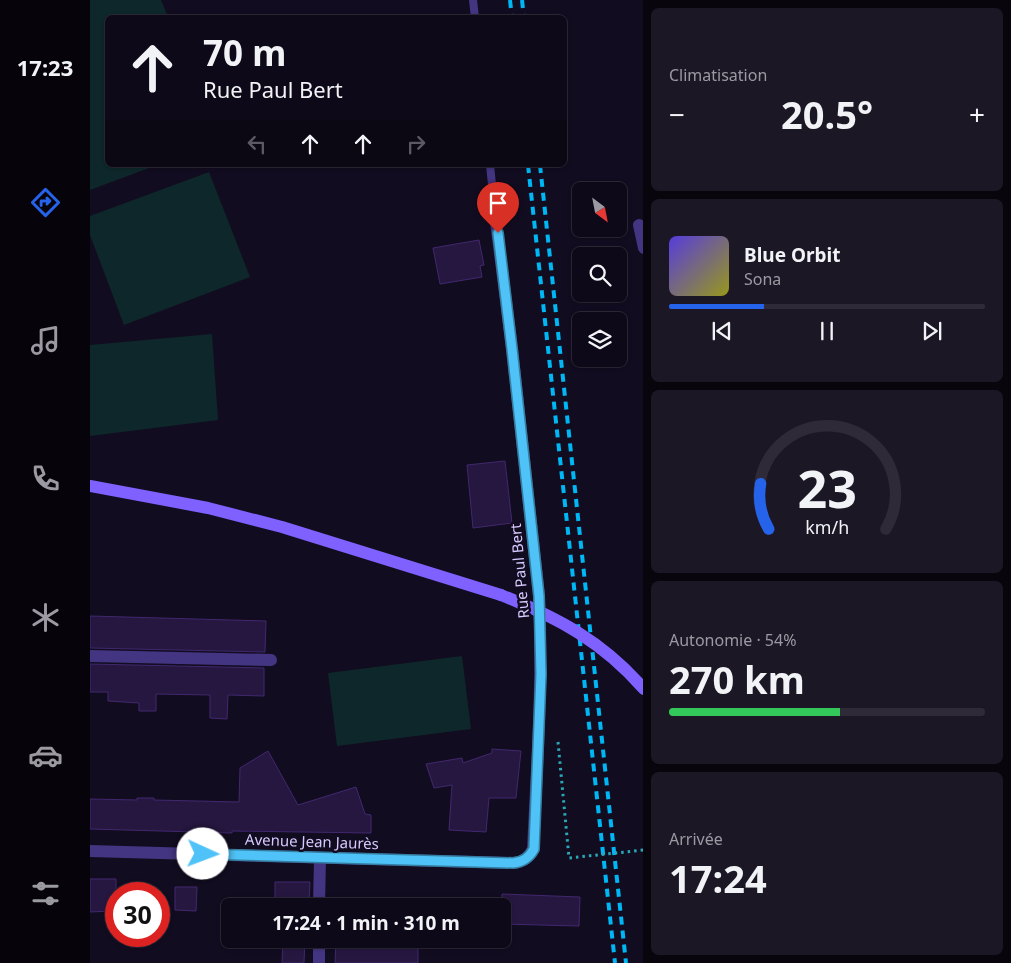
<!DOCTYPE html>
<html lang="fr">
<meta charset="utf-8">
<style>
body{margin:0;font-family:"Noto Sans",sans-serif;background:#1c1725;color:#f1f3f6;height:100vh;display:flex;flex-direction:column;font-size:19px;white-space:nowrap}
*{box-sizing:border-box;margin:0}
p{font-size:16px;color:#9b9aa2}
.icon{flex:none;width:28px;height:28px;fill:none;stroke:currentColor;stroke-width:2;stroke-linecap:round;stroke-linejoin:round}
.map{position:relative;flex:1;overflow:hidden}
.panel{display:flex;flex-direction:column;gap:8px;padding:8px;background:#08050d;width:368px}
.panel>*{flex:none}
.hud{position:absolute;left:15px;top:15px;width:462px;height:152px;border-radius:8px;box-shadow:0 1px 4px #0004,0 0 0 1px #2e2a37;background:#0e0918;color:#f1f3f6;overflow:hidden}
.needle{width:32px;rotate:148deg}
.buttons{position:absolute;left:482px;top:182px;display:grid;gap:10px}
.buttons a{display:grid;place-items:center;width:55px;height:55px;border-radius:8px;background:#0e0918;box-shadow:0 1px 4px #0004,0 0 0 1px #2e2a37;font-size:25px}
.speed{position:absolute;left:15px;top:882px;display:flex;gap:10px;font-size:25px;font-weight:700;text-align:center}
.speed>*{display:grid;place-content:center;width:65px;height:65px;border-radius:50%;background:#0e0918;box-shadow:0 1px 4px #0004,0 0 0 1px #2e2a37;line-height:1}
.speed .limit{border:8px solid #d22;background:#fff;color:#111}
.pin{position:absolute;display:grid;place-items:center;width:42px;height:42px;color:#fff;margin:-51px -21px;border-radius:50% 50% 50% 0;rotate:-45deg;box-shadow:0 0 5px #0007}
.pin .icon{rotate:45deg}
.me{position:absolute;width:55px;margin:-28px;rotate:92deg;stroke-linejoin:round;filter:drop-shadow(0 0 4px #0008)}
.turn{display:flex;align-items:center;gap:18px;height:105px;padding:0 15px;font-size:22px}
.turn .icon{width:65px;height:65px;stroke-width:2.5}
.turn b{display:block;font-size:35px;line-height:42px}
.lanes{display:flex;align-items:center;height:48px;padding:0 15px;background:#0003;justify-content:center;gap:25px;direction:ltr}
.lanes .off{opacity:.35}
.big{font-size:38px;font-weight:700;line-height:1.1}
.panel .card{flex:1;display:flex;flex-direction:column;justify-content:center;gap:8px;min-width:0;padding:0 18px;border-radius:8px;background:#1c1725}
.panel .dial{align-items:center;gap:0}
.dial svg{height:130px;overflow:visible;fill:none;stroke:#2e2a37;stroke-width:7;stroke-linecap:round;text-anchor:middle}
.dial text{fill:#f1f3f6;stroke:none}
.song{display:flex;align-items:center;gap:15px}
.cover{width:60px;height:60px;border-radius:8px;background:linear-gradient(135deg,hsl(250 70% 55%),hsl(60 70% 35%))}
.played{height:5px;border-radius:2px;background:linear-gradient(90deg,#2563eb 30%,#2e2a37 30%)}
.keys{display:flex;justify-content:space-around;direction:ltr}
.heat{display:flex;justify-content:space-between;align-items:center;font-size:28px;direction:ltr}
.charge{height:8px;border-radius:4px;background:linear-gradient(90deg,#34c759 54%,#2e2a37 0)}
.trip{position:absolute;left:131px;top:898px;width:290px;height:50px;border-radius:8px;background:#0e0918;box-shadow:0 1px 4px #0004,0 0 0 1px #2e2a37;font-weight:700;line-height:50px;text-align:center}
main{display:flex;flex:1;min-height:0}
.dock{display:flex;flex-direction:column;width:90px;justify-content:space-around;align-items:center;background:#06040a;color:#9b9aa2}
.dock .icon{width:35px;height:35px}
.dock .current{color:#2563eb}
.dock b{font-size:22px;color:#f1f3f6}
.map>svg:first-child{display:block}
.green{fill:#0e272a}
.building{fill:#261741;stroke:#41286e}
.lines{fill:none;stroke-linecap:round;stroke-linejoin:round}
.service{stroke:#433581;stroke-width:8}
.minor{stroke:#433581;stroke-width:12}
.secondary{stroke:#7e61ff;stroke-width:12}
.rail{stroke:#00b7f5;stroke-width:4;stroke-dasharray:8 6;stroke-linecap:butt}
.path-bridge{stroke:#29a8b5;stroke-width:3;stroke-dasharray:2.5 4;stroke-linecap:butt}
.secondary-bridge{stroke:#7e61ff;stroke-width:12}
.route-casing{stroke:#337fa1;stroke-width:12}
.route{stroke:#4fc3f7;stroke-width:9}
.labels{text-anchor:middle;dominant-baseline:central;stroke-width:5;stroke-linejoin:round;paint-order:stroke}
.street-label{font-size:15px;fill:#d8caff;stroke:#120c20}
</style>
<main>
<nav class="dock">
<b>17:23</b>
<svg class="icon current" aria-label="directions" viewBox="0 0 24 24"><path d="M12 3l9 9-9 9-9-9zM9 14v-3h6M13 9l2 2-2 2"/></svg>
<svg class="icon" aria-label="music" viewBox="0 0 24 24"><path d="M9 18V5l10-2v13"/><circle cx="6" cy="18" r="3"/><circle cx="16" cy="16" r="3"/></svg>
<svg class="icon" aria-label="phone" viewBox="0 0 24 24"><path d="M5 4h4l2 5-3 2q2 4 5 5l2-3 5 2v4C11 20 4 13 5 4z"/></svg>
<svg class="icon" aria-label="climate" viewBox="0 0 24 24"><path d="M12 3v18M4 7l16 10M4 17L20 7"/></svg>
<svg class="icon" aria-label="car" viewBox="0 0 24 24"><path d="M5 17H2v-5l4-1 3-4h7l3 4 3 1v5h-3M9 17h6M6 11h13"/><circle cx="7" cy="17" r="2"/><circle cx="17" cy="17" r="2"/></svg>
<svg class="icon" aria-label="filters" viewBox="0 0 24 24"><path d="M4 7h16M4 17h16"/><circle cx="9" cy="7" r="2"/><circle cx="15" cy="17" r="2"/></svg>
</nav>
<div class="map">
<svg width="554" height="963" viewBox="0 0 554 963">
<rect width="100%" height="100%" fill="#120c20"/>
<path class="green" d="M0,0H71L78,17L18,18V165H67L0,190Z
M119,172L160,277L34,325L0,235V216Z
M122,334L128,420L0,436V345Z
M372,656L381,729L247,746L238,673Z"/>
<path class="building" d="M389,240L394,265L390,266L392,277L350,284L343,248Z
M415,461L422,523L383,528L377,465Z
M0,616L176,621L175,652L0,648Z
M0,664L174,668V696L138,695L137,719L120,718V695L66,694V711H49V703L18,701V692H0Z
M402,749L431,751L426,798H399L396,832L359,830L362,785L344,788L336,764L372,758L373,763L402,753Z
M178,751L208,805L266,787L275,814L281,815V833L142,831V833L0,829V799L47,800V798H64V800L149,802L150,768Z
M0,879H26V903H24L22,911L0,912Z
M185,882H220L219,906H185Z
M85,887H107L106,911L85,910Z
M412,894L490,897L489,926L412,924Z
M193,939H215L214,963H192Z
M246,939H328V963H245Z"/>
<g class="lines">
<path class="service" d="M383,0L385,18
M400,165L405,214"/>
<path class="minor" d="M549,225L554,248
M0,656L181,660
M0,851L423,863C433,862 439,858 443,849C447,765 453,681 449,596L422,349L405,214
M229,906L230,858
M229,963V939"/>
<path class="secondary" d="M0,486L118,508L192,527L411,595"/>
<path class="rail" d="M420,0L422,18
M432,0L434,18
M438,165L525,963
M450,165L536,963"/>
<path class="path-bridge" d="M468,742L479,858L554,850"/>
<path class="secondary-bridge" d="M411,595C468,618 512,641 554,689"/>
</g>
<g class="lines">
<g class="route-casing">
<path id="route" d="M113,854L423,863C433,862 439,858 444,849L451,674L449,596L422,349L408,233"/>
</g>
<use href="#route" class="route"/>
</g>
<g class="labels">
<g class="street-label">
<text transform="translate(429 571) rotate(-95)">Rue Paul Bert</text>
<text transform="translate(222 841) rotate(2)">Avenue Jean Jaurès</text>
</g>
</g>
</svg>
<div class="buttons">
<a><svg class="needle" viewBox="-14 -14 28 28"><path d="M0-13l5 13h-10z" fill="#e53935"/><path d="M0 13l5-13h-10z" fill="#9b9aa2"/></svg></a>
<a><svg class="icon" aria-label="search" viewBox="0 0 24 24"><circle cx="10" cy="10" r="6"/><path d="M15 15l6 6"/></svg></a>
<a><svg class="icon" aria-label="layers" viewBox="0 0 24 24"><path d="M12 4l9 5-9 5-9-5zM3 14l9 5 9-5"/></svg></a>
</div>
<div class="speed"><div class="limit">30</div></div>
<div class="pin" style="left:408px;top:233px;background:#d93025"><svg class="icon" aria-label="arrive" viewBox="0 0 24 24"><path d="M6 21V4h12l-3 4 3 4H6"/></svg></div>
<svg class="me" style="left:113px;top:854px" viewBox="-20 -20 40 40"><circle r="19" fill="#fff"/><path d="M0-13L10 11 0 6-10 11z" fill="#4fc3f7"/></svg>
<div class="trip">17:24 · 1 min · 310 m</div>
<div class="hud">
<div class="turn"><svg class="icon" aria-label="ahead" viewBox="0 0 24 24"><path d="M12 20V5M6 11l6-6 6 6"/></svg><div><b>70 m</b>Rue Paul Bert</div></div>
<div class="lanes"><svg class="icon off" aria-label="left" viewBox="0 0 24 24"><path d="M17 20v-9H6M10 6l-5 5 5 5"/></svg><svg class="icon" aria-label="ahead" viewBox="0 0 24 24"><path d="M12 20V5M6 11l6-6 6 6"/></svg><svg class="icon" aria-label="ahead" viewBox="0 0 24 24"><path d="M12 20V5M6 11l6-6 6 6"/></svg><svg class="icon off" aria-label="right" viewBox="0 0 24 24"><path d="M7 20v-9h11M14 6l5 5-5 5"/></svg></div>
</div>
</div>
<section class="panel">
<div class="card"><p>Climatisation</p>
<div class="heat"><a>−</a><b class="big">20.5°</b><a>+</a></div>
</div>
<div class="card">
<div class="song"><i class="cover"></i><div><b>Blue Orbit</b><p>Sona</p></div></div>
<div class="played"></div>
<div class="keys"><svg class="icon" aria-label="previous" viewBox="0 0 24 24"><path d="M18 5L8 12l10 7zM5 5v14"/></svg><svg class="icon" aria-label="pause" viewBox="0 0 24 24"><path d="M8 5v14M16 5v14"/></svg><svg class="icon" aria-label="next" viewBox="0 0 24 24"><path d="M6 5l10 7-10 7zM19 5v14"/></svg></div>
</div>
<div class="card dial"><svg viewBox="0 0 100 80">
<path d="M14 69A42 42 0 1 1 86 69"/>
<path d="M14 69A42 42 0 0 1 9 41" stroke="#2563eb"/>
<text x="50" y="56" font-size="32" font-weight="700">23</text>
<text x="50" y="72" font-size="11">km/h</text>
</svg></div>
<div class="card"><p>Autonomie · 54%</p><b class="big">270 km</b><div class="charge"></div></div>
<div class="card"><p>Arrivée</p><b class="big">17:24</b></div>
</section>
</main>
